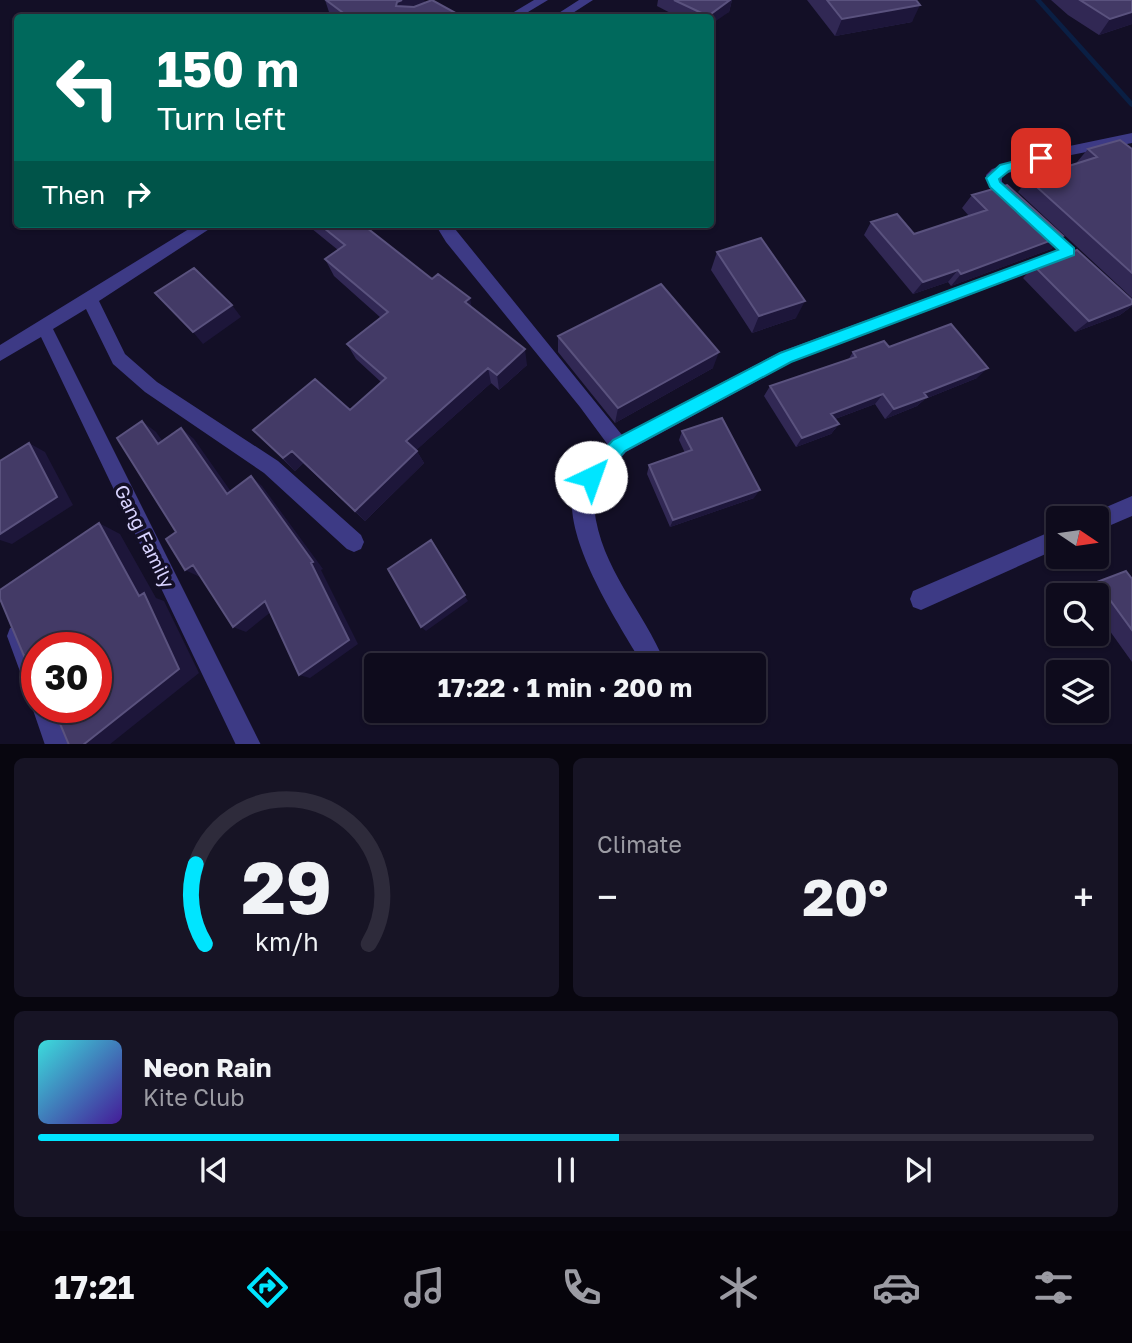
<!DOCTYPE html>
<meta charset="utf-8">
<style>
body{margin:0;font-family:"Golos Text",sans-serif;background:#171425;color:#f1f3f6;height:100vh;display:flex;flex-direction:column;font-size:26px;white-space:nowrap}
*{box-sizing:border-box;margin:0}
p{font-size:23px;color:#9b9ba3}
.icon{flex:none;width:38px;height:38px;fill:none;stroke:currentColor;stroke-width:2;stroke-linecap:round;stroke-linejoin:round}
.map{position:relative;height:744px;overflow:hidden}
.panel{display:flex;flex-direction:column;gap:14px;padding:14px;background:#08060f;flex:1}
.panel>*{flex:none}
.hud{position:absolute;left:14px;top:14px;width:700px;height:214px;border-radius:7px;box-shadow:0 2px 5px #0004,0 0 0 2px #2e2b3b;background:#00695c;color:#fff;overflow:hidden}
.needle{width:46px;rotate:103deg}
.fabs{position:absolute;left:1046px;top:506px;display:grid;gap:14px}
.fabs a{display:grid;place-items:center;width:63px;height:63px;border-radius:7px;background:#0e0b1c;box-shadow:0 2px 5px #0004,0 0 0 2px #2e2b3b;font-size:35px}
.speed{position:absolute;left:21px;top:632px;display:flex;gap:14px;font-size:35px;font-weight:700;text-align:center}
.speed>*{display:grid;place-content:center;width:91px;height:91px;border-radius:50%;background:#0e0b1c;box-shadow:0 2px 5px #0004,0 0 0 2px #2e2b3b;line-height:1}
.speed .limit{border:10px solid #d22;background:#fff;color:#111}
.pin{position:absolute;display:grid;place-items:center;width:60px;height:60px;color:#fff;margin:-30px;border-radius:14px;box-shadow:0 4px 10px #0006}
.me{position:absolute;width:77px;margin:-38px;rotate:42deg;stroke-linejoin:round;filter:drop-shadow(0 0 5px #0008)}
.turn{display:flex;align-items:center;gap:24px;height:147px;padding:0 28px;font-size:32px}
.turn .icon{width:91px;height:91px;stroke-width:2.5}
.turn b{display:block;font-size:49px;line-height:60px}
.then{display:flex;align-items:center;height:66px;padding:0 28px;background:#0003;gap:14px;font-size:26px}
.big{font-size:52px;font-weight:700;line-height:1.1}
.panel .widget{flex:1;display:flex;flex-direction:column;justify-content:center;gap:10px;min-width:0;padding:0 24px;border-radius:10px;background:#171425}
.panel .dial{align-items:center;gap:0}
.dial svg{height:182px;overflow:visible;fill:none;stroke:#2e2b3b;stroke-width:7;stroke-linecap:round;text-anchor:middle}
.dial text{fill:#f1f3f6;stroke:none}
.song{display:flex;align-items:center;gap:21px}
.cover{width:84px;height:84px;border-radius:10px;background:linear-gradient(135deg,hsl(180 70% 55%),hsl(260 70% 35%))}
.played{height:7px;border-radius:4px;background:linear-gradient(90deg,#00e5ff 55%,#2e2b3b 55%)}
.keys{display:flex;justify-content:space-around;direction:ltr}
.heat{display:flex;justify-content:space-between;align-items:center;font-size:38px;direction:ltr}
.panel .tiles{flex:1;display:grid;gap:14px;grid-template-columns:1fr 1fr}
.widget:last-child{grid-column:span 2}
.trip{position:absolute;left:364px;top:653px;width:402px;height:70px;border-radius:7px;background:#0e0b1c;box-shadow:0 2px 5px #0004,0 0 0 2px #2e2b3b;font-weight:700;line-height:70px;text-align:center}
.dock{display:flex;height:112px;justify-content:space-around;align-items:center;background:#06040b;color:#9b9ba3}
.dock .icon{width:49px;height:49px}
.dock .current{color:#00e5ff}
.dock b{font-size:32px;color:#f1f3f6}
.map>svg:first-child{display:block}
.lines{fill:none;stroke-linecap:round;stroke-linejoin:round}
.stream{fill:#0a1f44;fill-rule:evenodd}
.minor{fill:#3d3a85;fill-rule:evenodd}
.wall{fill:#312854}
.shaded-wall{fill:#1d163a}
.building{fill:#433a66;stroke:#5a527e;stroke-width:2}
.route{fill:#00e5ff;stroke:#0095a6;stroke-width:2}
.labels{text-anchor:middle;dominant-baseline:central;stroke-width:7;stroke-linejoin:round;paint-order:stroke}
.street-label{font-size:19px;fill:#d9d4ff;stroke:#130f26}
</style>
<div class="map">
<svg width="1132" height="745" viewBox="0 0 1132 745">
<rect width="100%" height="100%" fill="#130f26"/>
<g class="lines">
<path class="stream" d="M1035,0H1041L1132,101V107L1130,106Z"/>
<path class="minor" d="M534,0H548L518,18H504Z
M579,0H593L565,18H551Z
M1132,133V143L1061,157L1002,175V182L1021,199L1023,203L1021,207H1011L990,188L986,175L992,169L1060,148Z
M197,224H217L99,301L125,354L157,382L278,461L361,535L364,542L361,549L354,552L347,549L264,473L145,392L113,364L86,309L53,329L261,745H236L41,337L0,361V345Z
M435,224H451L622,435L780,352L1063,248L1068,246L1076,252L1073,256L792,362L626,452L593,491C594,564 640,602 666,665H643C619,624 555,529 576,481L608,445L580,407L446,242Z
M1132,496V516L1097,531V518H1088L1090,514Z
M1059,528V548L921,610L913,607L910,599L913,591Z
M18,625L26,628L37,657V707H56L69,745H45L32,707L36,699L29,696L7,636L10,628Z"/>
</g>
<path class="wall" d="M325,0H424L425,3L463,18H336L329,12Z
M658,0H732L729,12L710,18H680L657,6Z
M807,0H916L912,22L835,36Z
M1051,0H1132V24L1099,35L1068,15Z
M1088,149H1132V298L1018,192L1028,179L1078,163L1077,162Z
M972,195L1063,236L1051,249L951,286L948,282L913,294L864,235L871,222L914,234L969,216L962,208Z
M306,224H362L432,279L472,307L527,365L499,390L491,383L416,450L424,463L365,521L303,463L295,471L253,430L350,410L381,382L356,359L347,344L381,318L334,276L325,259L338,250Z
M717,252L796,318L752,333L711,270Z
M1034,266L1132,300V306L1120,315L1075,332L1023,278Z
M558,336L713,368L615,423L558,352Z
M889,347L977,378L925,399L917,406L885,419L875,404L835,419L839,424L831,434L796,447L764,396L770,386L848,360L853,352Z
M682,431L754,498L670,527L647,474L649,465L685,453L679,440Z
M1126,571L1132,579V662L1097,613V595H1085L1080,588Z"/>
<path class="shaded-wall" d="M402,0H424L425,4L400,16L396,6L397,2Z
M730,0H732L729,12L710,25V18H707L708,16Z
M920,5L912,22L835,36L842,19Z
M1132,12V24L1099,35L1110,19Z
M1063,236L1051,249L951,286L961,274Z
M958,270L948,282L913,294L923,282Z
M470,298L473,315L465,302Z
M805,301L796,318L752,333L759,316Z
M1132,304V306L1120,315L1075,332L1089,321Z
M232,305L241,317L203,344L193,332Z
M525,349L527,365L499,390L497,375Z
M719,352L713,368L615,423L618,408Z
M488,368L491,383L412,454L406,441Z
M988,368L977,378L925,399L917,406L885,419L894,409L924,393Z
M883,394L875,404L824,423L831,414Z
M142,421L156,432L172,454L158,444Z
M839,424L831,434L796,447L802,438Z
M181,428L194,439L239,503L227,494Z
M29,443L45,452L73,505L12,544L0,540V534Z
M292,451L303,463L295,471L283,458Z
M417,451L424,463L365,521L355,511Z
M251,476L262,486L323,569L321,570L358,644L310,678L299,675Z
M760,490L754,498L670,527L673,520Z
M99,523L120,534L156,598L164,601L199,673L109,745H83L139,596Z
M431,540L468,601L426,631L421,627Z
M193,565L207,572L200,577L185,570Z
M265,601L277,607L246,632L233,627Z"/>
<path class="building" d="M326,0H402L397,2L396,6L414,7L432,0L463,17L350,18Z
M674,0H730L708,16Z
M827,0H916L920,5L842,19Z
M1080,0H1132V12L1110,19Z
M1120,140L1132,149V273L1028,179L1097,157L1088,149Z
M1007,185L1063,236L961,274L958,270L923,282L871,222L897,214L914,234L987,210L972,195Z
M319,224H362L432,279L438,274L470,298L465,302L525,349L497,375L488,368L406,441L417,451L355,511L292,451L283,458L253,430L315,379L350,410L386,378L347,344L388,312L325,259L345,245Z
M761,238L805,301L759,316L717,252Z
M1077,250L1132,300V304L1089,321L1034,266Z
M194,268L232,305L193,332L155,293Z
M661,284L719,352L618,408L558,336Z
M951,324L988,368L924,393L927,397L894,409L883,394L831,414L839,424L802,438L770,386L856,357L853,352L884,341L889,347Z
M722,418L760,490L673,520L649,465L692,450L682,431Z
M142,421L158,444L181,428L227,494L251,476L313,562L311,563L349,640L299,675L265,601L233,627L193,565L185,570L166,539L176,532L117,438Z
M29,443L57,497L0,534V461Z
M99,523L139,596L144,593L179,669L83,745H69L53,707H96V648H37V671L29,653L24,656L0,599V590Z
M431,540L465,595L421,627L388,569Z
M1126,571L1132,579V630L1097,582Z"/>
<path class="route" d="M1041,154L1048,158L1046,161L1009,171L999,179L1000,182L1074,248V255L791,362L625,451L597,483L591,485L584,483L582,477L584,471L613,440L780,353L1058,250L990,187L986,178L1000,165Z"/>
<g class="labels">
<g class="street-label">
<text transform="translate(145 536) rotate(64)">Gang Family</text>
</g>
</g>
</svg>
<div class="fabs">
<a><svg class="needle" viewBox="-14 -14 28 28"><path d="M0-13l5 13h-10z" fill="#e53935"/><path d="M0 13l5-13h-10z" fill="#9b9ba3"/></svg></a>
<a><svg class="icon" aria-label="search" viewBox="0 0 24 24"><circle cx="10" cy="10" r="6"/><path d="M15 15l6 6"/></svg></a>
<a><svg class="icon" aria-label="layers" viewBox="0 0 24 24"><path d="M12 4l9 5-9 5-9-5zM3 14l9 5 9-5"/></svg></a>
</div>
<div class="speed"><div class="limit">30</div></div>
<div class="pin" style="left:1041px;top:158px;background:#d93025"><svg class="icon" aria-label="arrive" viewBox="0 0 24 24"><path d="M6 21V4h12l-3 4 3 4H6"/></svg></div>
<svg class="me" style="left:591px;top:477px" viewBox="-20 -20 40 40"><circle r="19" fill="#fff"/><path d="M0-13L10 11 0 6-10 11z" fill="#00e5ff"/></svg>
<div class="trip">17:22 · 1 min · 200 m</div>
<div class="hud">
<div class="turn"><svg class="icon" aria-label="left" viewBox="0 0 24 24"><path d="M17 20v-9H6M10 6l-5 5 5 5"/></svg><div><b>150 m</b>Turn left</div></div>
<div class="then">Then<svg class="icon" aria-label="right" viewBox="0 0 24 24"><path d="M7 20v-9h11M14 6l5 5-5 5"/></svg></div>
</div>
</div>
<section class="panel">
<div class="tiles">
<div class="widget dial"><svg viewBox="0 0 100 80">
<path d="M14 69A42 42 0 1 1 86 69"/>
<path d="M14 69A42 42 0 0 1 10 34" stroke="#00e5ff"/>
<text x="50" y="56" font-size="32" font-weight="700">29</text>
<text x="50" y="72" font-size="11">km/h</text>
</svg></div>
<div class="widget"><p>Climate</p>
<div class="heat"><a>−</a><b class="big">20°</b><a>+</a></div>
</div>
<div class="widget">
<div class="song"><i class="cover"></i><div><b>Neon Rain</b><p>Kite Club</p></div></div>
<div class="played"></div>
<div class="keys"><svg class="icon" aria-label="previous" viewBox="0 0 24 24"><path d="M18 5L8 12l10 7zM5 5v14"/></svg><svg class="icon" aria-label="pause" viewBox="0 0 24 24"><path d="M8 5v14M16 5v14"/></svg><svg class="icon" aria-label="next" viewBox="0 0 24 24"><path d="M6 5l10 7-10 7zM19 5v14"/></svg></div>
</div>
</div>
</section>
<nav class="dock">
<b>17:21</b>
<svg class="icon current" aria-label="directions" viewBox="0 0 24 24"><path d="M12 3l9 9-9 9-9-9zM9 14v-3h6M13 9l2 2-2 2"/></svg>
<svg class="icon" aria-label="music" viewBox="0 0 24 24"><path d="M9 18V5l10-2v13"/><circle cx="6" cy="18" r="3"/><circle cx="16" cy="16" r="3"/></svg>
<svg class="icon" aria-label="phone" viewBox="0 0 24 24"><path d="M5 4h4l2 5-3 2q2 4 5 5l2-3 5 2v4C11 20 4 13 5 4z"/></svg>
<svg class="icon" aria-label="climate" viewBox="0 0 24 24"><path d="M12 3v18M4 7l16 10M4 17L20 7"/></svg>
<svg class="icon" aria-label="car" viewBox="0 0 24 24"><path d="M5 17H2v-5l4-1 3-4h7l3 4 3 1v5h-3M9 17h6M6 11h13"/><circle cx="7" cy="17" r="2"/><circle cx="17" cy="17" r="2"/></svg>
<svg class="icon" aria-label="filters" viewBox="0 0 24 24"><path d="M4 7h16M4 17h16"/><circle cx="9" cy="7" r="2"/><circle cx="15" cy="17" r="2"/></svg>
</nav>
